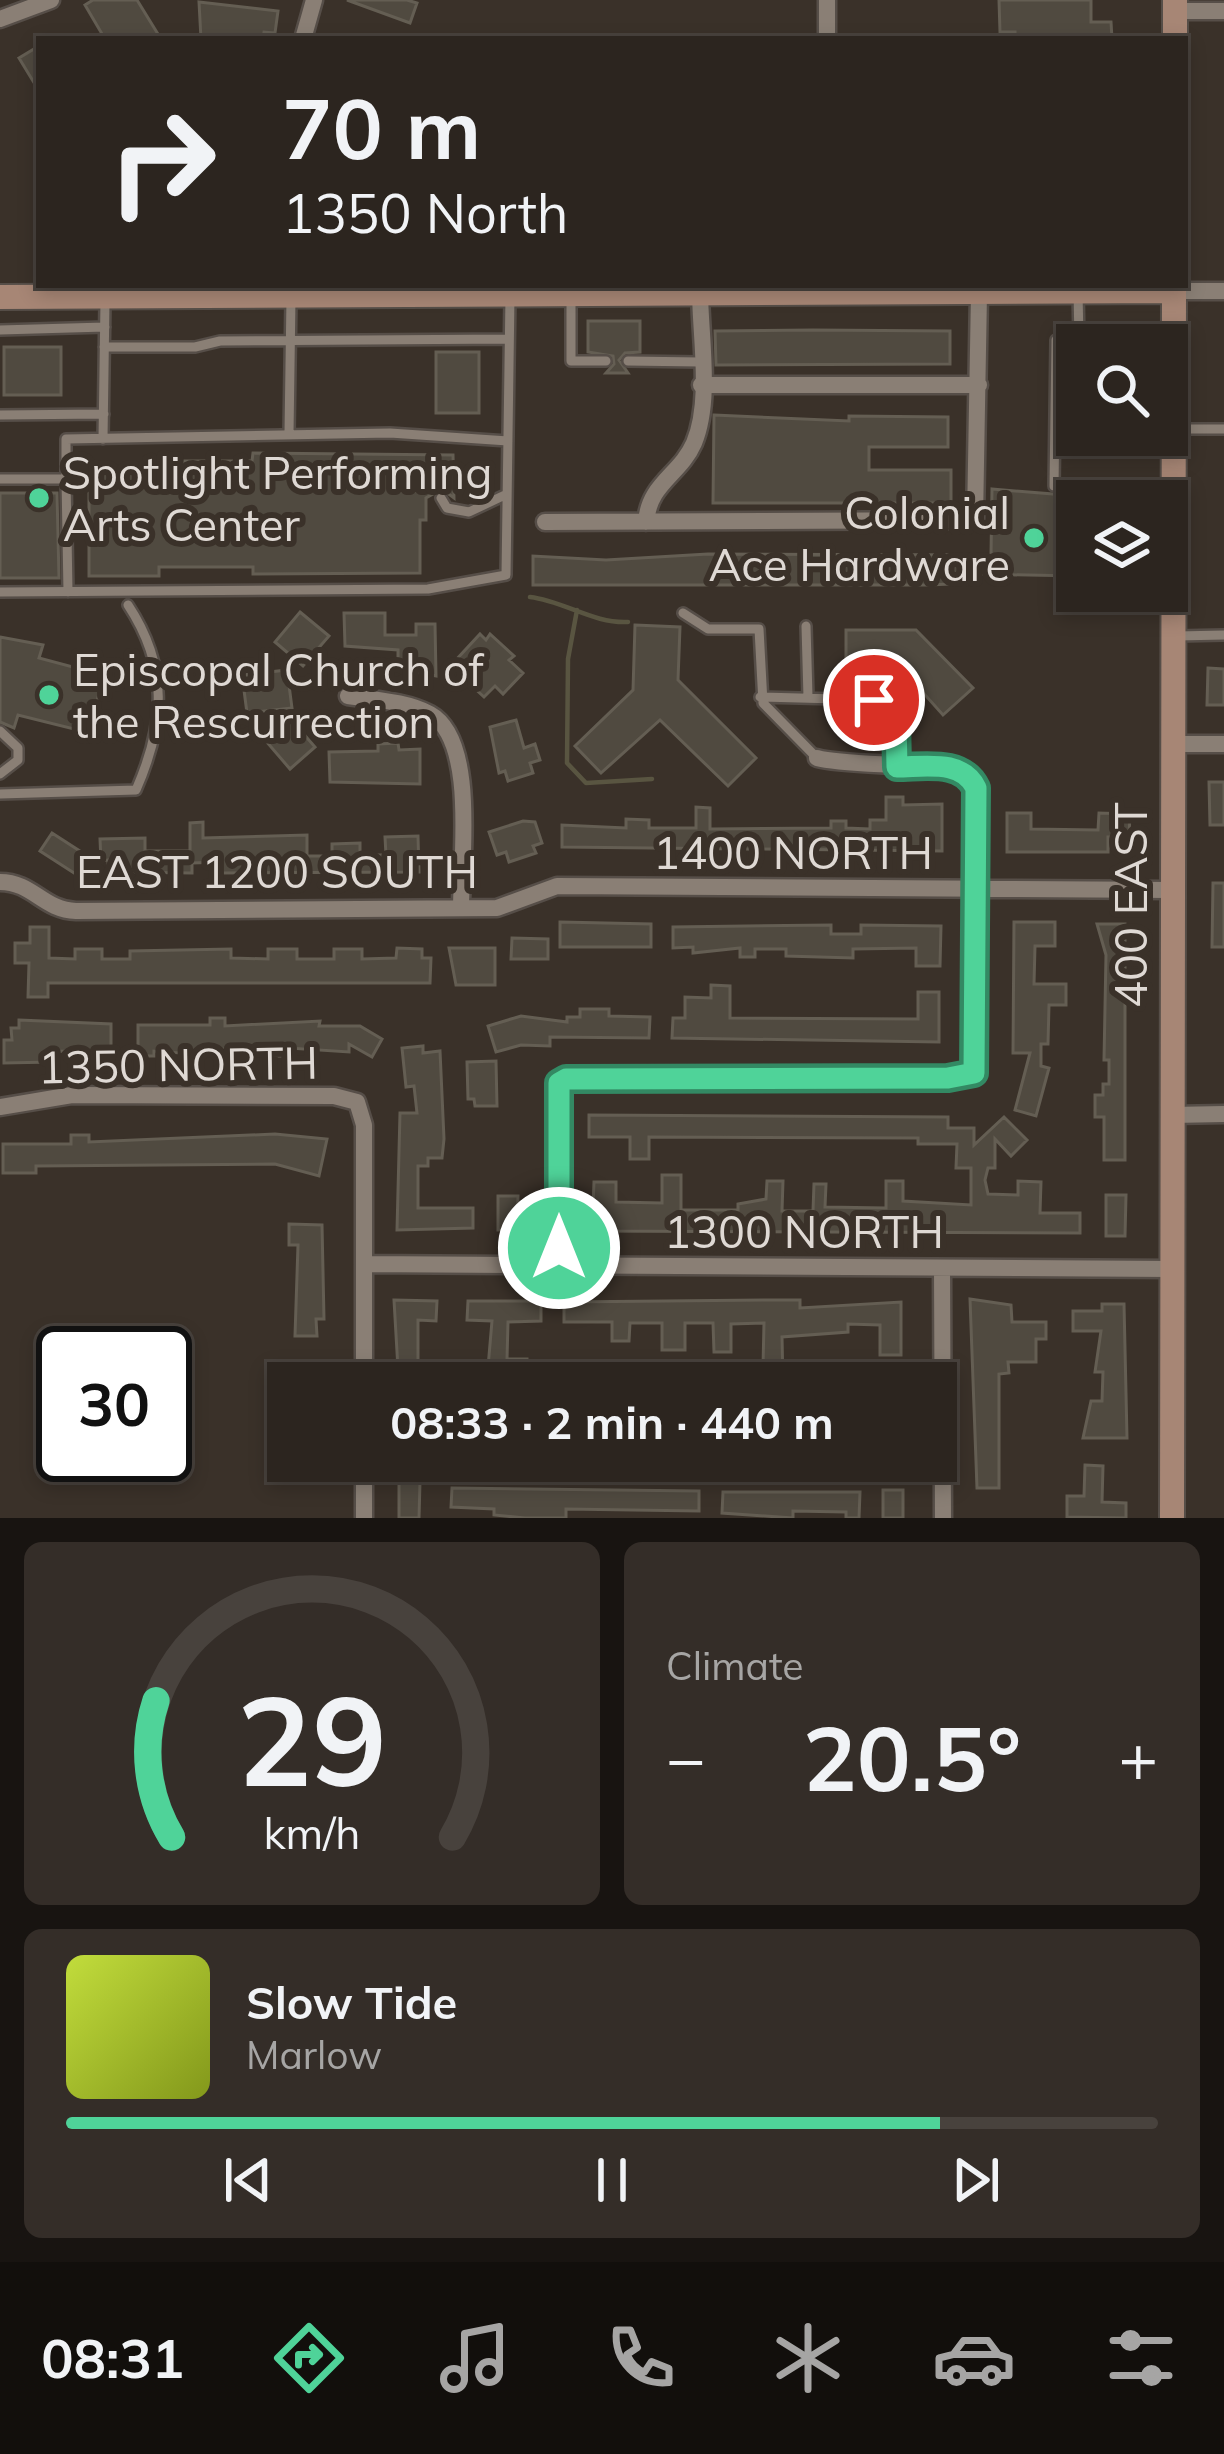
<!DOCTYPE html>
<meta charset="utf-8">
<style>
body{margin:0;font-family:Mulish,sans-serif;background:#342d28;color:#f1f3f6;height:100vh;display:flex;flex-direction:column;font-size:45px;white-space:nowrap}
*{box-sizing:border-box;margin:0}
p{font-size:39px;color:#a6a5a4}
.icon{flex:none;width:66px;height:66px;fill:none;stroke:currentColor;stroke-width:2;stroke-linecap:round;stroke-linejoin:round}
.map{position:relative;height:1518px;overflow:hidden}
.panel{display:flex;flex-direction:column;gap:24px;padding:24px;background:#181411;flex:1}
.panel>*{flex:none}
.guide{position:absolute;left:36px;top:36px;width:1152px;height:252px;border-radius:0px;box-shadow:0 6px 18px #0003,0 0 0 3px #48423d;background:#2c251f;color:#f1f3f6;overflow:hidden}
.tools{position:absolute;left:1056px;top:324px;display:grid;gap:24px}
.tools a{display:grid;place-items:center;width:132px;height:132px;border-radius:0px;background:#2c251f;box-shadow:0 6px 18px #0003,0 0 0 3px #48423d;font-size:60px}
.speed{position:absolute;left:36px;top:1326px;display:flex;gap:24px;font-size:60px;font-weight:700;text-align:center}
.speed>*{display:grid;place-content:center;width:156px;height:156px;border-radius:50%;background:#2c251f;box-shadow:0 6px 18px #0003,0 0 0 3px #48423d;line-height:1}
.speed .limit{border:6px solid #111;border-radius:18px;background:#fff;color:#111}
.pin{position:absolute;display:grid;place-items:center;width:102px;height:102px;color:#fff;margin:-51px;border:6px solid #fff;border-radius:50%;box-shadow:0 3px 12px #0007}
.me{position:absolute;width:132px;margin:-66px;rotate:0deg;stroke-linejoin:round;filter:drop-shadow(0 0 9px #0008)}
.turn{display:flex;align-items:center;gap:42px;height:252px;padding:0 48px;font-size:54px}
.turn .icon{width:156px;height:156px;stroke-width:2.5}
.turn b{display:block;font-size:84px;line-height:102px}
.big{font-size:90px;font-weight:700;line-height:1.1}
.panel .widget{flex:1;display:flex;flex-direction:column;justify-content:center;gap:18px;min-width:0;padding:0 42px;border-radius:18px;background:#342d28}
.panel .dial{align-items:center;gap:0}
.dial svg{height:312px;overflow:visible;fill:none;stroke:#48423d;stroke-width:7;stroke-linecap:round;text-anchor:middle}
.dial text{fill:#f1f3f6;stroke:none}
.song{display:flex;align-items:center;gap:36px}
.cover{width:144px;height:144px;border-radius:18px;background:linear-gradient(135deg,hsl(70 70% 55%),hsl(70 70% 35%))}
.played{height:12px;border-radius:6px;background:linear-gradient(90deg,#4fd399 80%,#48423d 80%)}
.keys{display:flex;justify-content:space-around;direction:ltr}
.heat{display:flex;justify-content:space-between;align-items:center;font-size:66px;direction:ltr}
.panel .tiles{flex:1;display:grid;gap:24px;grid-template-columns:1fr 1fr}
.widget:last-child{grid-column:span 2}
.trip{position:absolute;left:267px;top:1362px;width:690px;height:120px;border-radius:0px;background:#2c251f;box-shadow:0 6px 18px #0003,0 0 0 3px #48423d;font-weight:700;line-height:120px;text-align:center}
.tabs{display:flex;height:192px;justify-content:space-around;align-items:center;background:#120f0c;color:#a6a5a4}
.tabs .icon{width:84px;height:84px}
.tabs .selected{color:#4fd399}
.tabs b{font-size:54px;color:#f1f3f6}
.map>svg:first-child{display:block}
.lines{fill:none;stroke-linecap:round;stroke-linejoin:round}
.stream{stroke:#595541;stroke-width:4.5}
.building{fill:#504a40;stroke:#645e53;stroke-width:3}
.lane-casing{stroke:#564e48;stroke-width:14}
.street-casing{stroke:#564e48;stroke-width:21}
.secondary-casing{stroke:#564e48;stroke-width:28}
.lane{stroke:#8a7f75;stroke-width:9}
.street{stroke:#8a7f75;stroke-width:16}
.secondary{stroke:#a78675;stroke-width:24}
.route-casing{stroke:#338963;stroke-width:30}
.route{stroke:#4fd399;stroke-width:21}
.poi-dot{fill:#4fd399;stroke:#3a3129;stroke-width:4.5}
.labels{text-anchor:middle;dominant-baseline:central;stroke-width:12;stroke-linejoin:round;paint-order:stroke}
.poi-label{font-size:45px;fill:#dfd9d4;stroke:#3a3129;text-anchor:start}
.street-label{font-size:45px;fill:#dfd9d4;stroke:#3a3129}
</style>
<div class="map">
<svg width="1224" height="1518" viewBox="0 0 1224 1518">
<rect width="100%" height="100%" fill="#3a3129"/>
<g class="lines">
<path class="stream" d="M530,597C564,601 594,624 628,622
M577,610L568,659L567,763L586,783L652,779"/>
</g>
<path class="building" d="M93,0H137L161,39H105L85,5Z
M347,0H407L417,3L410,23Z
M999,0H1091V22H1111L1112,39H1015V32H1000Z
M199,2L278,11L275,33L264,32L263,39H201Z
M39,46V91L19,58Z
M588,321H640V352L625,353L619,360L628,373H606L614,364L613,356L588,352Z
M813,330L950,331V364L716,365L715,331Z
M4,347H61V395H4Z
M436,352H479V413H436Z
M714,415L849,421V416L948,417V447H869V470H951V503H713Z
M253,453L453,455L454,498L442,489L426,498V520H420V573L253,574V567H159V576H89V471L159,470V461H252Z
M992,489L1077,496V576L970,574V583L929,585H533V556L606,560L708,554L991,555Z
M0,493H57L59,578H0Z
M300,612L329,636L303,666L275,642Z
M344,613H385V635H416V624H435L436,676L398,669V650L345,646Z
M635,625L680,627L678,680L756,758L728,786L660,720L601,773L575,746L633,690Z
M846,630H916L973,688L943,715L901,668H846Z
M480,634L486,640L490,634L514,656L509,660L523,673L503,694L495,686L484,697L471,685L476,680L455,661Z
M0,637L43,645L39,658L103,675L90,733L18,715L14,728L0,722Z
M1208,668L1224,669V705H1207Z
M287,670L292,708L247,713L242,675Z
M290,718L315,747L290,769L265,740Z
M516,720L524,748L535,744L540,760L530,763L533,773L508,781L505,771L499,773L490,727Z
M398,743L399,750L420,749V784L330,782L329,752L378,751V744Z
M1209,782H1224V825H1210Z
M886,797H903V805L942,804V851L562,847V825L626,828V819L649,820V828H696V807L710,808V829L831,828V821H846V828L870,829V820H886Z
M1007,813H1031V829L1098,830L1099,813L1130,814L1129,837H1108V852H1007Z
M523,821L535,822L542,843L533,846L536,853L509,862L506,852L497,855L489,832Z
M203,822V838L307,835V856H332V844L360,843V855H386L385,837L418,836L419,872L222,873V862L192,863V873L108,872V860L101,861L100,839L145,838V851H190V823Z
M52,833L86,855L74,873L40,851Z
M1213,883H1224V947H1212Z
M560,922L651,924V947H560Z
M1014,922H1055V946H1035L1034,984H1066V1005H1049L1048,1044H1041V1066L1049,1068L1036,1116L1015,1110L1030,1053H1013Z
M1097,924H1125V1160H1104V1117H1095V1095H1103V1084H1109V1060H1104L1106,955Z
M831,925V934H861V925L941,926L940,966H916V948L853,949V958L786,956V949H755V957H740V948L693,953V947L673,948V927Z
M30,927H49V958L75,959V949H102V959H130V951L231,949V958L268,959V949H297V959H334V949H362V959L396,958L397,948L422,949V958H431L430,983H48V997H28L29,963H15V943H30Z
M512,938L548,939V959H511Z
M449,948H495V985H456Z
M711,985L730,986V1018L918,1019V992H939V1042L672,1038L673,1018H685V997L711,998Z
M580,1009H609V1016L650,1017L649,1038L550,1037V1046L521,1045L496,1052L488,1026L521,1016L567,1022V1017H580Z
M210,1018H225V1026L320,1021L319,1026H360L382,1039L372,1057L349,1044V1052L289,1048V1056H269V1050L220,1049V1056L154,1051V1056H138V1025H210Z
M19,1020L111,1024V1052L52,1051V1062L4,1063V1040H12L11,1028H19Z
M423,1046V1053L440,1051L444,1139L442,1158H428V1166H418V1208H473V1228L397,1230L400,1113H417L414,1086L406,1087L402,1048Z
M496,1061L497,1106H475L474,1099H468L467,1062Z
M589,1115L948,1117V1128H974V1145L1004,1117L1027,1140L1011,1156L995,1139V1168H988L985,1180L988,1194L1018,1195V1181L1041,1182L1040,1213H1080V1233L592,1231L594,1182H616V1202L662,1203V1175H681V1210H738V1204L766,1199L767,1181H783L782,1211H813L814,1184H826L825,1207L886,1208V1181H903V1201L971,1205V1168H956L957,1144H918V1138L649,1137V1159H630V1137H589Z
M275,1134L327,1139L319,1176L275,1164L36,1166V1173H3V1144H71V1135H89V1142Z
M1106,1195H1126L1125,1236H1106Z
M498,1196H518L517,1230H498Z
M289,1224L322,1225L324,1319H316L317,1336H295L298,1245H289Z
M970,1299L1011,1305L1012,1322H1046V1339H1036V1362H1008L1009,1373L999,1374V1488H977Z
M394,1300L437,1301L436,1321L418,1320V1369H398Z
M774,1300H800V1308L901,1302V1355H880V1325L848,1324V1332L782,1337L783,1383H746L745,1366H763L764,1323L731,1324V1352H714L713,1323H685V1350H662V1323H630L629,1341H612V1322H564V1302Z
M468,1301H541V1321L508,1322L507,1359H527V1379H487L492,1321L467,1320Z
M1102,1304H1124L1127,1438H1083L1091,1401H1102L1103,1372H1095L1101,1331H1073V1311H1102Z
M1085,1465L1103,1466L1102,1502L1126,1503V1518L1067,1517V1496H1084Z
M399,1482H420L419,1518H399Z
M452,1488L699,1491V1511L566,1509V1518H525L494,1515V1509L451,1507Z
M883,1490H903V1518H883Z
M723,1492H860L859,1518H846V1512L793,1511V1518L722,1513Z"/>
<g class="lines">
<g class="lane-casing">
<path id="lane" d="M1078,292L1079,340L1170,342
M571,296V361H606
M0,330L105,327
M1079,340H1056L1054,486L1172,493
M104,347H195L220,341L509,339
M628,361L700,362
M0,415L104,414
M1175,429H1224
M289,433L291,298
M103,439L105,301
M0,479H66V439L390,433L508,441
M66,479L68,592
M441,498L447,508L469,512L507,494
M0,592L428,589L506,575L510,296
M683,613L708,629H759L763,703L817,758
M806,626L808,697
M1177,636L1224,635
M760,697L874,700L896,719L897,767
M0,731L18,748V760L0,774
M0,794L136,790C165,724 169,667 128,605"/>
</g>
<g class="street-casing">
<path id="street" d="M1175,11H1224
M0,19L51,0
M303,39L314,0
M827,39V0
M1174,291H1224
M701,385H979
M545,522L975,520L979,293
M646,522C649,483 680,475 694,443C712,400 700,336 700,290
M348,696C374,700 406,701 430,714C477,740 461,859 461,908
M1172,744H1224
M0,882C33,882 43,910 76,911L497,908L557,886L1172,890
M0,1107L72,1095L334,1096L357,1102L364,1125V1383
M1172,1115L1224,1114
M364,1264L1172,1269
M559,1265V1083L566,1080L948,1079L974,1073L978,1051L973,781C956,760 853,768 817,758
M942,1268L943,1518
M364,1461V1518"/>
</g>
<g class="secondary-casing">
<path id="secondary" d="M1175,39V0
M0,297L1174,291
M1172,1518L1174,285"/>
</g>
<use href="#lane" class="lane"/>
<use href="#street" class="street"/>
<use href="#secondary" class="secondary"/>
</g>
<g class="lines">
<g class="route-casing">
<path id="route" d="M559,1248V1083L566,1079L948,1078L974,1073L976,788C962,759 925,767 897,767L896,719L874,700"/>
</g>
<use href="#route" class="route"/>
</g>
<g class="poi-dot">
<circle cx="39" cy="498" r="12"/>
<circle cx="1034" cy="538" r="12"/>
<circle cx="49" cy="695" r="12"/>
</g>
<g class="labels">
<g class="poi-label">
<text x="63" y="472">Spotlight Performing<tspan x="63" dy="52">Arts Center</tspan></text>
<text x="1010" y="512" text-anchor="end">Colonial<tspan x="1010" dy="52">Ace Hardware</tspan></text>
<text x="73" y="669">Episcopal Church of<tspan x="73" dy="52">the Rescurrection</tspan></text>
</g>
<g class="street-label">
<text x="793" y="852">1400 NORTH</text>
<text x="277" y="871">EAST 1200 SOUTH</text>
<text transform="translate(1130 905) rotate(-90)">400 EAST</text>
<text transform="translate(178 1064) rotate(-1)">1350 NORTH</text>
<text x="804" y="1231">1300 NORTH</text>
</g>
</g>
</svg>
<div class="tools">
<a><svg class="icon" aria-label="search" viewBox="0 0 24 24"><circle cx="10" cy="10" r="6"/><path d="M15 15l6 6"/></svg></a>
<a><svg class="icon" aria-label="layers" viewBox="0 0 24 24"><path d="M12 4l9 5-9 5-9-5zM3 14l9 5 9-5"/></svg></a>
</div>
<div class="speed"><div class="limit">30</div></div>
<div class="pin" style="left:874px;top:700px;background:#d93025"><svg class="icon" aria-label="arrive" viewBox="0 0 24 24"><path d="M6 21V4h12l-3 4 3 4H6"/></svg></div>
<svg class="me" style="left:559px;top:1248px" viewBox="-20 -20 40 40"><circle r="17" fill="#4fd399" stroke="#fff" stroke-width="3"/><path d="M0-11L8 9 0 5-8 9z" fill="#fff"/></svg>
<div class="trip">08:33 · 2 min · 440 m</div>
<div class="guide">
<div class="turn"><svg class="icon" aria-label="right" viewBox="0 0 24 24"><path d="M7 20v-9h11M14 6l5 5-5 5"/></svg><div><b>70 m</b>1350 North</div></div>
</div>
</div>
<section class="panel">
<div class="tiles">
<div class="widget dial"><svg viewBox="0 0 100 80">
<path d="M14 69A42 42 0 1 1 86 69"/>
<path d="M14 69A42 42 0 0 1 10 34" stroke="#4fd399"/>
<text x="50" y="56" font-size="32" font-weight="700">29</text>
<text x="50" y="72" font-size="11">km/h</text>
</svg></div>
<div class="widget"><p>Climate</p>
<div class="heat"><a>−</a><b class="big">20.5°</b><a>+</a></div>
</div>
<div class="widget">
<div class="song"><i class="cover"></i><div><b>Slow Tide</b><p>Marlow</p></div></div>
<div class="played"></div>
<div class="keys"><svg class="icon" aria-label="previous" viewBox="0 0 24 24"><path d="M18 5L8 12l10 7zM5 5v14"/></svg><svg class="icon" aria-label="pause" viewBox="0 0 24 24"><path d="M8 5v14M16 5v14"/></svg><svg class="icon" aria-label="next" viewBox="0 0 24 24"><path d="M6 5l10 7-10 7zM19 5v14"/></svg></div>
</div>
</div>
</section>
<nav class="tabs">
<b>08:31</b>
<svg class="icon selected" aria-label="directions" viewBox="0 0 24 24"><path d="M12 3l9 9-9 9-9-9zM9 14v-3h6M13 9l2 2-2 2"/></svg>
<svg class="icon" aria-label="music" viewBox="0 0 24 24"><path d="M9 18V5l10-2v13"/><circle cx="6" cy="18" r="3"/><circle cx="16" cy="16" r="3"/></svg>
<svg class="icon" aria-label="phone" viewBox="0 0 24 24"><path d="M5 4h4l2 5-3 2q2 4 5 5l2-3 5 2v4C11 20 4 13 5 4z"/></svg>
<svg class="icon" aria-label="climate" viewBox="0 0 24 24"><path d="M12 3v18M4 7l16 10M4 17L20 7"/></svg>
<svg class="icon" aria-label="car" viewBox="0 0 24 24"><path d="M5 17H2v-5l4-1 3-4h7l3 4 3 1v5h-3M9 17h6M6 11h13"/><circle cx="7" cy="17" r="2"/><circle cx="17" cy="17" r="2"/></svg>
<svg class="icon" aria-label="filters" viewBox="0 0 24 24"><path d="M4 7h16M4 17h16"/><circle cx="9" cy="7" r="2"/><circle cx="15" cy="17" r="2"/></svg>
</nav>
